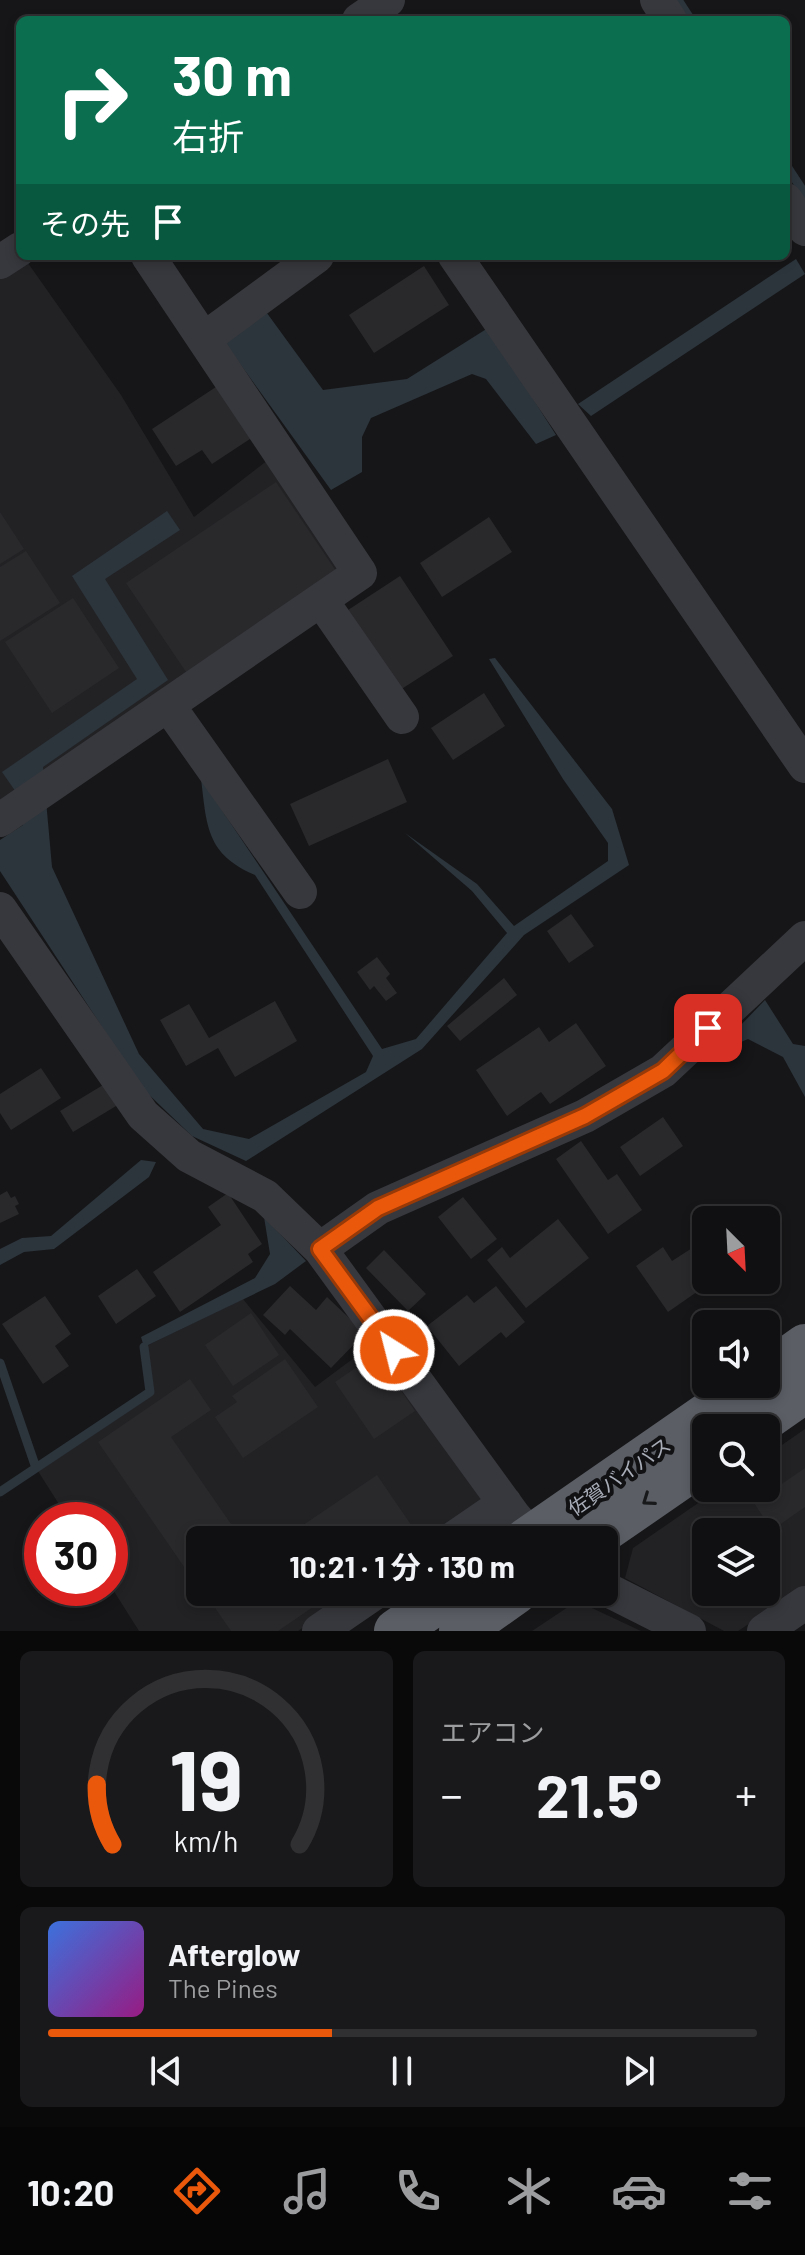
<!DOCTYPE html>
<html lang="ja">
<meta charset="utf-8">
<style>
body{margin:0;font-family:Barlow,"Noto Sans JP",sans-serif;background:#19191b;color:#f1f3f6;height:100vh;display:flex;flex-direction:column;font-size:30px;white-space:nowrap}
*{box-sizing:border-box;margin:0}
p{font-size:26px;color:#9c9d9f}
.icon{flex:none;width:44px;height:44px;fill:none;stroke:currentColor;stroke-width:2;stroke-linecap:round;stroke-linejoin:round}
.map{position:relative;height:1631px;overflow:hidden}
.panel{display:flex;flex-direction:column;gap:20px;padding:20px;background:#09090a;flex:1}
.panel>*{flex:none}
.hud{position:absolute;left:16px;top:16px;width:774px;height:244px;border-radius:12px;box-shadow:0 4px 12px #0003,0 0 0 2px #303032;background:#0b6e4f;color:#fff;overflow:hidden}
.needle{width:52px;rotate:156deg}
.controls{position:absolute;left:692px;top:1206px;display:grid;gap:16px}
.controls a{display:grid;place-items:center;width:88px;height:88px;border-radius:12px;background:#101012;box-shadow:0 4px 12px #0003,0 0 0 2px #303032;font-size:40px}
.speed{position:absolute;left:24px;top:1502px;display:flex;gap:16px;font-size:40px;font-weight:700;text-align:center}
.speed>*{display:grid;place-content:center;width:104px;height:104px;border-radius:50%;background:#101012;box-shadow:0 4px 12px #0003,0 0 0 2px #303032;line-height:1}
.speed .limit{border:12px solid #d22;background:#fff;color:#111}
.pin{position:absolute;display:grid;place-items:center;width:68px;height:68px;color:#fff;margin:-34px;border-radius:16px;box-shadow:0 4px 12px #0006}
.me{position:absolute;width:88px;margin:-44px;rotate:324deg;stroke-linejoin:round;filter:drop-shadow(0 0 6px #0008)}
.turn{display:flex;align-items:center;gap:28px;height:168px;padding:0 24px;font-size:36px}
.turn .icon{width:104px;height:104px;stroke-width:2.5}
.turn b{display:block;font-size:56px;line-height:68px}
.then{display:flex;align-items:center;height:76px;padding:0 24px;background:#0003;gap:16px;font-size:30px}
.big{font-size:60px;font-weight:700;line-height:1.1}
.panel .widget{flex:1;display:flex;flex-direction:column;justify-content:center;gap:12px;min-width:0;padding:0 28px;border-radius:12px;background:#19191b}
.panel .dial{align-items:center;gap:0}
.dial svg{height:208px;overflow:visible;fill:none;stroke:#303032;stroke-width:7;stroke-linecap:round;text-anchor:middle}
.dial text{fill:#f1f3f6;stroke:none}
.song{display:flex;align-items:center;gap:24px}
.cover{width:96px;height:96px;border-radius:12px;background:linear-gradient(135deg,hsl(220 70% 55%),hsl(310 70% 35%))}
.played{height:8px;border-radius:4px;background:linear-gradient(90deg,#ea580c 40%,#303032 40%)}
.keys{display:flex;justify-content:space-around;direction:ltr}
.heat{display:flex;justify-content:space-between;align-items:center;font-size:44px;direction:ltr}
.panel .tiles{flex:1;display:grid;gap:20px;grid-template-columns:1fr 1fr}
.widget:last-child{grid-column:span 2}
.trip{position:absolute;left:186px;top:1526px;width:432px;height:80px;border-radius:12px;background:#101012;box-shadow:0 4px 12px #0003,0 0 0 2px #303032;font-weight:700;line-height:80px;text-align:center}
.menu{display:flex;height:128px;justify-content:space-around;align-items:center;background:#060607;color:#9c9d9f}
.menu .icon{width:56px;height:56px}
.menu .on{color:#ea580c}
.menu b{font-size:36px;color:#f1f3f6}
.map>svg:first-child{display:block}
.built{fill:#222225;fill-rule:evenodd}
.water{fill:#2c353c}
.lines{fill:none;stroke-linecap:round;stroke-linejoin:round}
.stream{stroke:#2c353c;stroke-width:9}
.building{fill:#29292c}
.minor{stroke:#37383d;stroke-width:34}
.trunk{stroke:#5b5e65;stroke-width:44}
.oneway{stroke:#18191b}
.route-casing{stroke:#983908;stroke-width:20}
.route{stroke:#ea580c;stroke-width:14}
.labels{text-anchor:middle;dominant-baseline:central;stroke-width:8;stroke-linejoin:round;paint-order:stroke}
.street-label{font-size:20px;fill:#a8adb8;stroke:#111113}
</style>
<div class="map">
<svg width="805" height="1631" viewBox="0 0 805 1631">
<rect width="100%" height="100%" fill="#161618"/>
<path class="built" d="M0,253L23,256L121,395L194,517L285,447L365,562L0,806Z
M243,1299L315,1387L374,1343L477,1482L483,1503L430,1540H200V1592H355L298,1631H139L110,1585V1520H69L36,1468L150,1392L144,1347Z
M805,1429V1587L738,1631H724L625,1578L633,1548L720,1488H766V1456ZM706,1532H766V1592H706Z
M577,1601L641,1631H532Z"/>
<path class="water" d="M796,259L805,274L591,416L578,404Z
M264,309L323,390L407,379L488,328L556,435L536,444L486,379L472,374L371,418L362,437V472L331,490L225,343Z
M167,511L180,530L105,579L168,680L43,767L52,867L139,1054L203,1129L249,1139L366,1072L373,1056L255,875C206,854 207,826 201,779L382,1049L416,1039L507,933L472,891L405,833L477,884L514,926L608,861V843L563,779L489,659L495,658L612,809L629,865L524,935L422,1049L246,1161L192,1136L142,1088L0,871V840L23,825L16,792L2,772L137,679L72,576Z
M765,1000L793,1044L805,1046V1097L783,1057L748,1039L713,1054Z
M141,1160L156,1162L149,1177L54,1249L24,1252L0,1265V1249L22,1238L51,1236Z
M264,1217L306,1261L275,1284L144,1347L141,1337L255,1278L270,1254Z"/>
<g class="lines">
<path class="stream" d="M678,0L691,20
M786,165L805,194
M0,1363L36,1468
M0,1492L150,1392L144,1347"/>
</g>
<path class="building" d="M424,266L449,305L374,353L349,315Z
M219,385L253,437L212,464L202,450L176,466L152,429Z
M276,482L336,571L186,672L126,583Z
M0,512L24,549L0,564Z
M489,517L512,552L442,597L420,563Z
M26,551L60,603L0,641V567Z
M400,576L453,656L400,690L348,610Z
M73,598L119,668L52,713L5,642Z
M484,693L505,726L453,760L431,728Z
M388,759L407,802L309,846L290,804Z
M571,914L594,946L569,963L547,931Z
M377,957L390,974L386,978L397,993L386,1001L374,986L370,990L357,972Z
M504,978L517,995L460,1041L447,1026Z
M275,1001L297,1041L235,1077L218,1048L186,1066L160,1020L189,1004L209,1038Z
M576,1023L606,1066L550,1104L541,1092L507,1116L476,1070L539,1027L549,1042Z
M41,1068L61,1098L11,1130L0,1113V1094Z
M108,1082L121,1103L73,1132L60,1111Z
M663,1117L683,1146L640,1176L620,1147Z
M581,1141L608,1180L617,1174L642,1210L608,1234L556,1159Z
M7,1191L11,1198L15,1196L19,1204L15,1206L19,1214L0,1223V1195Z
M228,1193L262,1244L248,1254L253,1262L180,1312L153,1272L221,1225L208,1207Z
M463,1197L497,1239L471,1259L438,1217Z
M558,1219L589,1258L526,1308L487,1260L502,1247L510,1258Z
M703,1241L706,1246V1280H714L668,1312L636,1266L663,1247L672,1261Z
M384,1250L426,1294L408,1311L366,1268Z
M137,1269L156,1296L116,1324L98,1296Z
M290,1286L316,1310L327,1297L365,1333L331,1368L290,1329L285,1335L263,1315Z
M496,1286L525,1322L506,1338L501,1332L459,1366L427,1326L467,1295L474,1303Z
M45,1296L71,1334L55,1346L69,1366L43,1384L2,1324Z
M251,1313L279,1355L233,1386L205,1345Z
M376,1354L415,1411L374,1439L335,1382Z
M285,1359L318,1407L243,1458L215,1417L237,1402L232,1396Z
M190,1379L211,1410L171,1437L242,1540H200V1590L98,1442Z
M805,1468V1507L772,1530L754,1503Z
M377,1475L418,1535L411,1540H281Z
M204,1592H335L278,1631H231Z"/>
<g class="lines">
<path class="minor" d="M657,0L670,20
M359,20L388,0
M786,200L805,229
M455,256L805,766
M0,262L20,249
M204,339L317,256
M321,600L402,717
M168,705L300,892
M0,820L360,573L148,256
M0,909L143,1115L189,1156L265,1196L320,1249
M451,1540L505,1503
M535,1540L514,1516L320,1249L378,1208L585,1116L663,1071L805,938
M604,1588L689,1631
M319,1631L376,1592
M764,1631L805,1603"/>
<path class="trunk" d="M766,1374L805,1346
M752,1428L805,1391
M526,1540L751,1384
M590,1540L706,1460
M396,1631L452,1592
M461,1631L516,1592"/>
</g>
<defs><path id="oneway-chevron" d="M-2-3.5L2.5 0L-2 3.5" fill="none" stroke-width="1.6" stroke-linecap="round" stroke-linejoin="round" transform="scale(2)"/></defs>
<use class="oneway" href="#oneway-chevron" transform="translate(648 1500) rotate(145)"/>
<g class="lines">
<g class="route-casing">
<path id="route" d="M394,1350L320,1249L378,1208L585,1116L663,1071L708,1028"/>
</g>
<use href="#route" class="route"/>
</g>
<g class="labels">
<g class="street-label">
<text transform="translate(619 1476) rotate(-35)">佐賀バイパス</text>
</g>
</g>
</svg>
<div class="controls">
<a><svg class="needle" viewBox="-14 -14 28 28"><path d="M0-13l5 13h-10z" fill="#e53935"/><path d="M0 13l5-13h-10z" fill="#9c9d9f"/></svg></a>
<a><svg class="icon" aria-label="sound" viewBox="0 0 24 24"><path d="M4 9h4l5-4v14l-5-4H4zM17 9q2 3 0 6"/></svg></a>
<a><svg class="icon" aria-label="search" viewBox="0 0 24 24"><circle cx="10" cy="10" r="6"/><path d="M15 15l6 6"/></svg></a>
<a><svg class="icon" aria-label="layers" viewBox="0 0 24 24"><path d="M12 4l9 5-9 5-9-5zM3 14l9 5 9-5"/></svg></a>
</div>
<div class="speed"><div class="limit">30</div></div>
<div class="pin" style="left:708px;top:1028px;background:#d93025"><svg class="icon" aria-label="arrive" viewBox="0 0 24 24"><path d="M6 21V4h12l-3 4 3 4H6"/></svg></div>
<svg class="me" style="left:394px;top:1350px" viewBox="-20 -20 40 40"><circle r="17" fill="#ea580c" stroke="#fff" stroke-width="3"/><path d="M0-11L8 9 0 5-8 9z" fill="#fff"/></svg>
<div class="trip">10:21 · 1 分 · 130 m</div>
<div class="hud">
<div class="turn"><svg class="icon" aria-label="right" viewBox="0 0 24 24"><path d="M7 20v-9h11M14 6l5 5-5 5"/></svg><div><b>30 m</b>右折</div></div>
<div class="then">その先<svg class="icon" aria-label="arrive" viewBox="0 0 24 24"><path d="M6 21V4h12l-3 4 3 4H6"/></svg></div>
</div>
</div>
<section class="panel">
<div class="tiles">
<div class="widget dial"><svg viewBox="0 0 100 80">
<path d="M14 69A42 42 0 1 1 86 69"/>
<path d="M14 69A42 42 0 0 1 8 46" stroke="#ea580c"/>
<text x="50" y="56" font-size="32" font-weight="700">19</text>
<text x="50" y="72" font-size="11">km/h</text>
</svg></div>
<div class="widget"><p>エアコン</p>
<div class="heat"><a>−</a><b class="big">21.5°</b><a>+</a></div>
</div>
<div class="widget">
<div class="song"><i class="cover"></i><div><b>Afterglow</b><p>The Pines</p></div></div>
<div class="played"></div>
<div class="keys"><svg class="icon" aria-label="previous" viewBox="0 0 24 24"><path d="M18 5L8 12l10 7zM5 5v14"/></svg><svg class="icon" aria-label="pause" viewBox="0 0 24 24"><path d="M8 5v14M16 5v14"/></svg><svg class="icon" aria-label="next" viewBox="0 0 24 24"><path d="M6 5l10 7-10 7zM19 5v14"/></svg></div>
</div>
</div>
</section>
<nav class="menu">
<b>10:20</b>
<svg class="icon on" aria-label="directions" viewBox="0 0 24 24"><path d="M12 3l9 9-9 9-9-9zM9 14v-3h6M13 9l2 2-2 2"/></svg>
<svg class="icon" aria-label="music" viewBox="0 0 24 24"><path d="M9 18V5l10-2v13"/><circle cx="6" cy="18" r="3"/><circle cx="16" cy="16" r="3"/></svg>
<svg class="icon" aria-label="phone" viewBox="0 0 24 24"><path d="M5 4h4l2 5-3 2q2 4 5 5l2-3 5 2v4C11 20 4 13 5 4z"/></svg>
<svg class="icon" aria-label="climate" viewBox="0 0 24 24"><path d="M12 3v18M4 7l16 10M4 17L20 7"/></svg>
<svg class="icon" aria-label="car" viewBox="0 0 24 24"><path d="M5 17H2v-5l4-1 3-4h7l3 4 3 1v5h-3M9 17h6M6 11h13"/><circle cx="7" cy="17" r="2"/><circle cx="17" cy="17" r="2"/></svg>
<svg class="icon" aria-label="filters" viewBox="0 0 24 24"><path d="M4 7h16M4 17h16"/><circle cx="9" cy="7" r="2"/><circle cx="15" cy="17" r="2"/></svg>
</nav>
